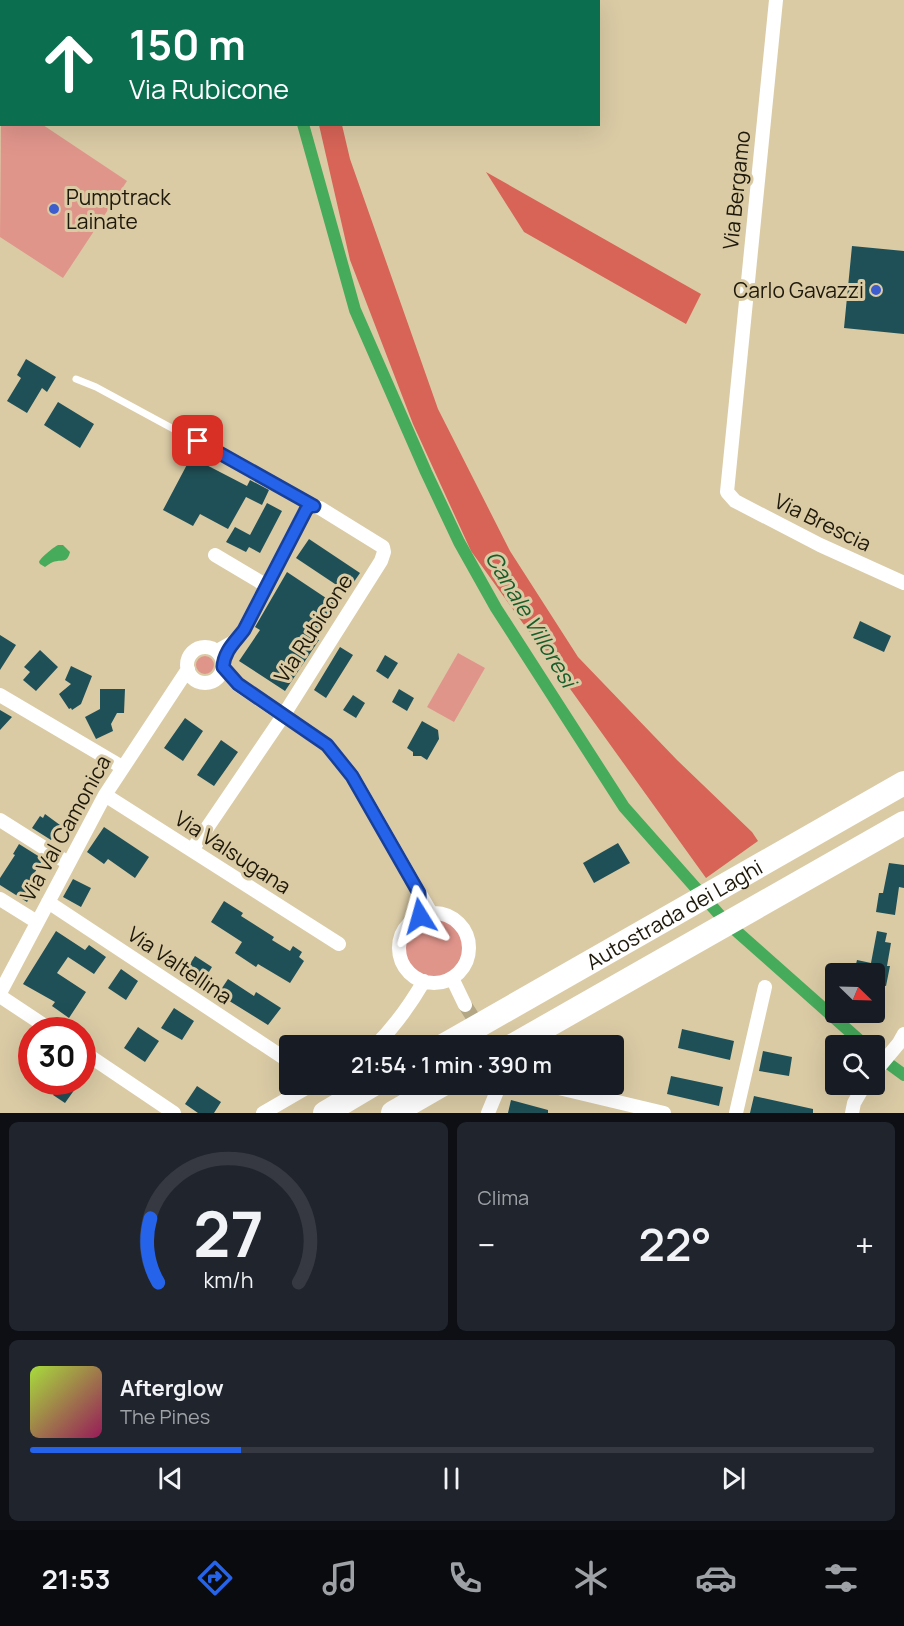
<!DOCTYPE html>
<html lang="it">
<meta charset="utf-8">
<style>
body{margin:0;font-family:Manrope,sans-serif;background:#20242c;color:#f1f3f6;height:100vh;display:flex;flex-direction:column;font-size:22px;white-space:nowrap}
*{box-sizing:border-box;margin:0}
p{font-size:20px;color:#9ea1a6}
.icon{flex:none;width:33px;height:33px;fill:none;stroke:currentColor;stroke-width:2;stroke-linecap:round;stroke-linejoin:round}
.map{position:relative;height:1113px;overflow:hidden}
.sheet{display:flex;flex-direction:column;gap:9px;padding:9px;background:#0d0f14;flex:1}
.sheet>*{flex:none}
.guide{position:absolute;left:0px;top:0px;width:600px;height:126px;box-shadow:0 6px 24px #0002;background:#0b6e4f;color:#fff;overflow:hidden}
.needle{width:39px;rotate:113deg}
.tools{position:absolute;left:825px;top:963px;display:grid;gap:12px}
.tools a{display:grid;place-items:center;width:60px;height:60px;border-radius:6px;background:#171b24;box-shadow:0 6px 24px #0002;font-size:30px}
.speed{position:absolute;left:18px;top:1017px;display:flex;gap:12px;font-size:30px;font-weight:700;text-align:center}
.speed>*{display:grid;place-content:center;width:78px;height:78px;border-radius:50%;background:#171b24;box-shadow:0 6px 24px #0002;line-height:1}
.speed .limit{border:9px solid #d22;background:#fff;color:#111}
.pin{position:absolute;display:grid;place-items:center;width:51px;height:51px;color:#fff;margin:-26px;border-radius:12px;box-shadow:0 3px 9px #0006}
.me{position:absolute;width:66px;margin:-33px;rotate:352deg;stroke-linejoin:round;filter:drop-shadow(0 0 4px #0008)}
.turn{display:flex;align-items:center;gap:21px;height:126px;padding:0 30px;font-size:27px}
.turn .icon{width:78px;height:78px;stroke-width:2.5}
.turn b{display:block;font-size:42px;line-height:51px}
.big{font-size:45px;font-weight:600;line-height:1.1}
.sheet .card{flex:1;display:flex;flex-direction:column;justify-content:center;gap:9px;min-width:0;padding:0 21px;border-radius:9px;background:#20242c}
.sheet .dial{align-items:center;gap:0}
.dial svg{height:156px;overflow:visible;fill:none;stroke:#363941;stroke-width:7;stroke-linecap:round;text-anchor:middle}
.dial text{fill:#f1f3f6;stroke:none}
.song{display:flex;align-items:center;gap:18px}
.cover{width:72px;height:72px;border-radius:9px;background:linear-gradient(135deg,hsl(80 70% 55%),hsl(330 70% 35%))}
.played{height:6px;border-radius:3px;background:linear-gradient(90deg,#2563eb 25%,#363941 25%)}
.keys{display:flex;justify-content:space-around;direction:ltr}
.heat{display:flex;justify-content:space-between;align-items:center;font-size:33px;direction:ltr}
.sheet .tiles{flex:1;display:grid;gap:9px;grid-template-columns:1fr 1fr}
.card:last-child{grid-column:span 2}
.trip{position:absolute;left:279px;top:1035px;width:345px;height:60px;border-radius:6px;background:#171b24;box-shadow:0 6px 24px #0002;font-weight:600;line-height:60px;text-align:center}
.tabs{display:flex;height:96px;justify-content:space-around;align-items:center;background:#090b0e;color:#9ea1a6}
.tabs .icon{width:42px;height:42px}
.tabs .current{color:#2563eb}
.tabs b{font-size:27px;color:#f1f3f6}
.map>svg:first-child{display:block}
.green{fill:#e0958b}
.forest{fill:#d76457}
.water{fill:#47ab5c}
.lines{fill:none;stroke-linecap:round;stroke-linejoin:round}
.canal{stroke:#47ab5c;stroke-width:12}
.building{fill:#205057}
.minor-tunnel{stroke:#b4a786;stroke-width:14;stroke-dasharray:14 7;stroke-linecap:butt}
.service{stroke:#fff;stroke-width:7}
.minor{stroke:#fff;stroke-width:14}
.motorway{stroke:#fff;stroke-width:24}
.route-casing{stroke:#184099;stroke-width:15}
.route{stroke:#2563eb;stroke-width:10}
.poi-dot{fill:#3d5cce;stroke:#dacba5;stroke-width:2}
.labels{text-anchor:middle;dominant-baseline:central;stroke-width:6;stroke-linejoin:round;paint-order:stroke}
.street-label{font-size:21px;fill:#1e190b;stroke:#dacba5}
.poi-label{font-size:21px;fill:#1e190b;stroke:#dacba5;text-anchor:start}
.water-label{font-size:22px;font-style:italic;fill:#185d2a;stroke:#dacba5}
</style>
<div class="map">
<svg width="904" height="1113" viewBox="0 0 904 1113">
<rect width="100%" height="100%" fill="#dacba5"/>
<path class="green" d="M0,0H261L2,2L0,74Z
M1,122L2,124L43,125L127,181L63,278L0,237Z
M458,653L485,668L454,722L427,707Z
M196 665a9 9 0 1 1 18 0a9 9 0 1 1-18 0Z
M404 949a30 30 0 1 1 60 0a30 30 0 1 1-60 0Z"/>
<path class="forest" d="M319,125H342L350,159L438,409L510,551L578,657L677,760L752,832L758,841L706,878L471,551L413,424L350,260Z
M486,172L701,294L686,324L524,232Z"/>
<path class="water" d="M58,545H63L70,552C67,564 62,559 53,562C50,563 48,565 45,567L40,564L39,562C41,557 54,547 58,545Z"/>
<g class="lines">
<path class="canal" d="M277,0V2
M303,124L355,310L426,472L459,542L496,608L624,807L725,921L866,1046
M874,1053L904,1075"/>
</g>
<path class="building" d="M852,246L904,251V334L844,328Z
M26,359L56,377L47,392L42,388L27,413L7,401L21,378L17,375Z
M58,402L94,424L80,448L44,425Z
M191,457L247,486L250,480L269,490L262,505L246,497L228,529L200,514L193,526L163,510Z
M267,503L282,511L260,553L249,547L246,552L226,542L235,527L250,535Z
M309,539L360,573L347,592L296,558Z
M287,572L338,606L316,639L319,640L285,691L239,661L260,630L255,627Z
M860,621L891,636L884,652L853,638Z
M0,635L16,645L0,670Z
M340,647L353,655L326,698L314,690Z
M40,650L58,667L36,691L23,680L30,672L24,667Z
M385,655L398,663L388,679L376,671Z
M71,666L92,676L81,704L72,710L71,708L69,709L59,694L71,684L65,680Z
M100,689H125L124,713H117L111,724L113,731L96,739L85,717L100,709Z
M399,689L414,698L407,711L392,702Z
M353,695L365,703L356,718L343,710Z
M0,710L12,717L0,730Z
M185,718L203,731L183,761L164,748Z
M422,721L438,730L439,739L427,760L421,756H413V752L407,748Z
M221,740L238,752L214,786L197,775Z
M45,814L60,825L51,840L32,828L40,816L43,818Z
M104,827L149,857L135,878L108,859L104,864L87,852Z
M618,843L630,863L594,883L583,863Z
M19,844L43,859L27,885L35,890L27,902L0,885V878L15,855L13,854Z
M889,863L904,865V888L899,887L895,915L876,912L879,893H883Z
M73,879L91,888L81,907L63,897Z
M224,901L243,913L241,916L274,937L272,940L290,951L293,946L302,952L299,957L304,961L290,983L258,964L256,967L235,953L242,942L211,922Z
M56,931L85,950L89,945L106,957L94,974L68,957L57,973L86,992L69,1018L52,1006L55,1002L23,984Z
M877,931L887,933L885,942L891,943L887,966H890L886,986L874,984V974L854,972L857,960L871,963Z
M195,956L212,967L200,986L183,975Z
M121,969L138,981L126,1000L108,988Z
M228,979L254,996L256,992L281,1008L268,1025L218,994Z
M174,1008L194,1021L182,1040L161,1028Z
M138,1027L159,1041L145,1062L124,1048Z
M682,1029L734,1041L730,1060L678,1048Z
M763,1051L792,1057L789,1076L759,1071Z
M671,1076L723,1087L719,1106L667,1094Z
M47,1082H80L65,1103L53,1095L58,1088Z
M197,1086L221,1102L214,1113H198L185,1104Z
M754,1096L813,1109V1113H750Z
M511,1100L548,1110V1113H508Z"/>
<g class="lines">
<path class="minor-tunnel" d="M465,1005L491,1046"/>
<path class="service" d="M76,379L96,387L312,504"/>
<path class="minor" d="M776,0L727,492L735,501L820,545L904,583
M215,555L267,586
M187 665a18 18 0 1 1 36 0a18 18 0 1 1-36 0Z
M223,667L238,685L327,745L352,775L431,913
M0,695L122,767
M105,795L339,944
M0,820L68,863
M192,850L283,716L381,561L384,552L383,547L320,508L310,506L306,510L242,633L233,642L217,651
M0,899L37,922
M48,902L290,1062
M399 948a35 35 0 1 1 70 0a35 35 0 1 1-70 0Z
M452,978L465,1005
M0,993L105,795L188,669
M0,996L51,1030
M375,1046C395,1026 410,1005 424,981
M82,1051L174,1113
M874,1073L899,1043L904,1034
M542,1084L664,1113
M263,1113L313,1084
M488,1113L500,1084
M736,1113L765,987
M852,1113L854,1103L865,1084"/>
<g class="motorway">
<path id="s1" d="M443,1046L904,783"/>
<path d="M512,1046L904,823"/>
<path d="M325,1113L374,1084"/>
<path d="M393,1113L443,1084"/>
</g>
</g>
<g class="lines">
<g class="route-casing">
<path id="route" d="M198,441L314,506H310L306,510L244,630C235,642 224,651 223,667L238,684L327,745L352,776L419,893L420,916"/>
</g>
<use href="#route" class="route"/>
</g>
<g class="poi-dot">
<circle cx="54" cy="209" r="6"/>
<circle cx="876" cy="290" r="6"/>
</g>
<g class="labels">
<g class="street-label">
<text transform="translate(736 190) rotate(-84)">Via Bergamo</text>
<text transform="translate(823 522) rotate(26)">Via Brescia</text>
<text transform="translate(313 628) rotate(-57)">Via Rubicone</text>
<text transform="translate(65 828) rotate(-61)">Via Val Camonica</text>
<text transform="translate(233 852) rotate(33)">Via Valsugana</text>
<text stroke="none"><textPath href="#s1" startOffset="266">Autostrada dei Laghi</textPath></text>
<text transform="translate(180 965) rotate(34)">Via Valtellina</text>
</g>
<g class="poi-label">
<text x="66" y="197">Pumptrack<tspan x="66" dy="24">Lainate</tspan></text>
<text x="864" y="290" text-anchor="end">Carlo Gavazzi</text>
</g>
<g class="water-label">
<text transform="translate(531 619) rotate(59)">Canale Villoresi</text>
</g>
</g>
</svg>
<div class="tools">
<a><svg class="needle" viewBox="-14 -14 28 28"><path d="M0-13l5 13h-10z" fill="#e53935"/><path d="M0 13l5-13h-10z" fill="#9ea1a6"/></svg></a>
<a><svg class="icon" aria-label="search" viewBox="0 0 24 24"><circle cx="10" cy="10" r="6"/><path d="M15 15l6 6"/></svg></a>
</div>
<div class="speed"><div class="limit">30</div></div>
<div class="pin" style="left:198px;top:441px;background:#d93025"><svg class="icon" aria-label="arrive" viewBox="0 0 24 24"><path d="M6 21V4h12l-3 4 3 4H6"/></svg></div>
<svg class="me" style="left:420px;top:916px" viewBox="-20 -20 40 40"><path d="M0-17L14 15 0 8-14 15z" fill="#2563eb" stroke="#fff" stroke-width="4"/></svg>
<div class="trip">21:54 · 1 min · 390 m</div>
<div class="guide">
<div class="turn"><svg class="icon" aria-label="ahead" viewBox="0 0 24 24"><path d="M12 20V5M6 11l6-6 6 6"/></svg><div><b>150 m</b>Via Rubicone</div></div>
</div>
</div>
<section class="sheet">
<div class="tiles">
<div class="card dial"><svg viewBox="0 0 100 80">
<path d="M14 69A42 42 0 1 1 86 69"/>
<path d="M14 69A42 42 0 0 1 10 36" stroke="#2563eb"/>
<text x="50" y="56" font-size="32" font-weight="700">27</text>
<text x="50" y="72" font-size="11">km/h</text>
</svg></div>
<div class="card"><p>Clima</p>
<div class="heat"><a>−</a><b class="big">22°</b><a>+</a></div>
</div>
<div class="card">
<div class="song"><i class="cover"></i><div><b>Afterglow</b><p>The Pines</p></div></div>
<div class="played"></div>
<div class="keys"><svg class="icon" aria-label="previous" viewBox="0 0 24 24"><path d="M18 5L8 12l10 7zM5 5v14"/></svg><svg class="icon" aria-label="pause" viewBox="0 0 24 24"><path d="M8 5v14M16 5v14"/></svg><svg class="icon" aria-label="next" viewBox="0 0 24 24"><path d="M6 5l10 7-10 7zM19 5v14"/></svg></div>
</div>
</div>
</section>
<nav class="tabs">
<b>21:53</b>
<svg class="icon current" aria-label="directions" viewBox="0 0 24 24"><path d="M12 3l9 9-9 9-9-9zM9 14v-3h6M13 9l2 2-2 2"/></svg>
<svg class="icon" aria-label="music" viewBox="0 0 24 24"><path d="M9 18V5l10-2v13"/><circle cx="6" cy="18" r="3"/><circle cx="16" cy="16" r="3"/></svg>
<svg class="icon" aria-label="phone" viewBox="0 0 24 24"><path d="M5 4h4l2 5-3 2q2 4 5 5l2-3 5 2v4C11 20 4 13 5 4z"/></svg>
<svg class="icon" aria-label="climate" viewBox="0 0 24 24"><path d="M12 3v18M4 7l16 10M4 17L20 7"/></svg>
<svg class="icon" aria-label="car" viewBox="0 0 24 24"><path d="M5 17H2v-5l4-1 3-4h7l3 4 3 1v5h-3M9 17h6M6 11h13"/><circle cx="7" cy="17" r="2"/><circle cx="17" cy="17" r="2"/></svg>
<svg class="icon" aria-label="filters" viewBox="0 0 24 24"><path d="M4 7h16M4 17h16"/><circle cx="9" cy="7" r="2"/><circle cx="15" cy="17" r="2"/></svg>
</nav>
